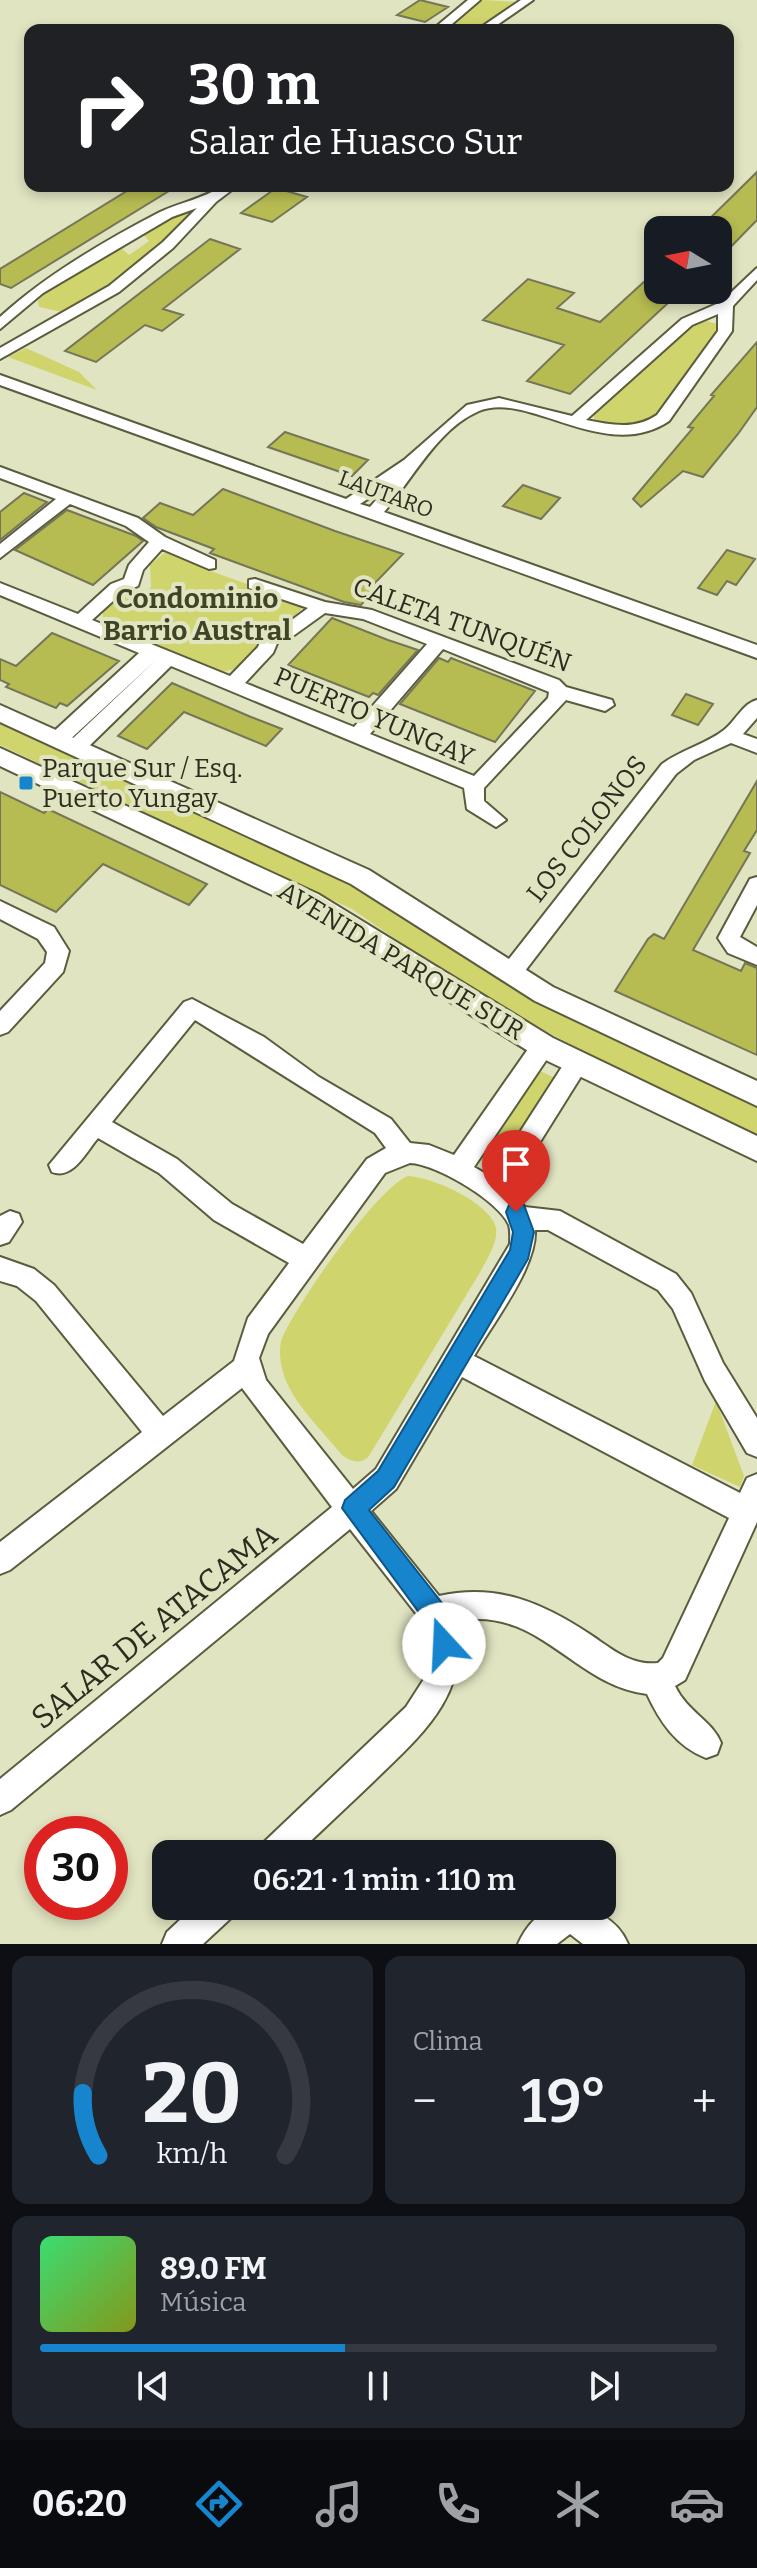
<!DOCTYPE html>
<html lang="es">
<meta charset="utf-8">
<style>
body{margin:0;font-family:Bitter,serif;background:#20242c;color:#f1f3f6;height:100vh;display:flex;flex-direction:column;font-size:30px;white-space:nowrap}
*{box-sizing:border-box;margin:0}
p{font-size:26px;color:#9ea1a6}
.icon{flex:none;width:44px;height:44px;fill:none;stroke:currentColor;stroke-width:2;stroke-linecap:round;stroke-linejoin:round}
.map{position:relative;height:1944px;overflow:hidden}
.drawer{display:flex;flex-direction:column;gap:12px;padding:12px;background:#0d0f14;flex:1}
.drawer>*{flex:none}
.guide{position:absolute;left:24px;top:24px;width:710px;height:168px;border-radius:16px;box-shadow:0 4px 12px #0003;background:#202124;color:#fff;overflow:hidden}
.needle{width:52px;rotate:280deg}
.controls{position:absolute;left:644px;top:216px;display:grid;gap:16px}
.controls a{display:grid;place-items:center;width:88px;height:88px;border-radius:16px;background:#171b24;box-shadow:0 4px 12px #0003;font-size:40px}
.speed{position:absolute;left:24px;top:1816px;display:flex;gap:16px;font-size:40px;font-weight:700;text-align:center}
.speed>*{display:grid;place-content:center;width:104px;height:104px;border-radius:50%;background:#171b24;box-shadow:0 4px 12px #0003;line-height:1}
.speed .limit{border:12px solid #d22;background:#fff;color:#111}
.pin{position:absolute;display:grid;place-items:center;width:68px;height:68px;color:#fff;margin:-82px -34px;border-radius:50% 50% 50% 0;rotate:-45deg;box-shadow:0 0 8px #0007}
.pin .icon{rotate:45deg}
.me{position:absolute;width:88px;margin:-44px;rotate:340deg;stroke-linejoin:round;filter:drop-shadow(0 0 6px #0008)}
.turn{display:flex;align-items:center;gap:28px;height:168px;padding:0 32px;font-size:36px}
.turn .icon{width:104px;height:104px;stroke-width:2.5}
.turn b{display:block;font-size:56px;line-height:68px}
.big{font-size:60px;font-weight:600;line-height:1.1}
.drawer .tile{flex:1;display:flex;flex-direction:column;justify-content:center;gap:12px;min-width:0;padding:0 28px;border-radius:16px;background:#20242c}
.drawer .dial{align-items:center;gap:0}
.dial svg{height:208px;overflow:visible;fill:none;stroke:#363941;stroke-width:7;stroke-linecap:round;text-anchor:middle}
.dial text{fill:#f1f3f6;stroke:none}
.song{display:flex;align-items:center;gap:24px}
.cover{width:96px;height:96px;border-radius:12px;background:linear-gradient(135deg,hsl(140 70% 55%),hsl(70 70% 35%))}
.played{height:8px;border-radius:4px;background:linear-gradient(90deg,#1685ce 45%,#363941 45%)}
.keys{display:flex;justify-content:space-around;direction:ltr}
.heat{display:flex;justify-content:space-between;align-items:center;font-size:44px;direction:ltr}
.drawer .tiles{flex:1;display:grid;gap:12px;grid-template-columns:1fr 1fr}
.tile:last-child{grid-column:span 2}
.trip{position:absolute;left:152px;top:1840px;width:464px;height:80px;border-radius:16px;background:#171b24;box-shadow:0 4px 12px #0003;font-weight:600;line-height:80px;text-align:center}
.dock{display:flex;height:128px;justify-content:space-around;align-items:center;background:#090b0e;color:#9ea1a6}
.dock .icon{width:56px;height:56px}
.dock .on{color:#1685ce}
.dock b{font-size:36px;color:#f1f3f6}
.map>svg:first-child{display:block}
.green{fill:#cfd46c}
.building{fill:#b6bb52;stroke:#747657;stroke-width:2}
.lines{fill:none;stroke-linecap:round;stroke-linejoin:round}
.minor-casing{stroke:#5a5c3d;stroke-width:4}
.tertiary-casing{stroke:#5a5c3d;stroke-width:4}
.minor{fill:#fff;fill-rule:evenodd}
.tertiary{fill:#fff;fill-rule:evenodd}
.route{fill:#1685ce;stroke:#0e5686;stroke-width:2}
.poi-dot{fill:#1685ce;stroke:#e1e4c1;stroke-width:3}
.labels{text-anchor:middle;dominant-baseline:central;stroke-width:8;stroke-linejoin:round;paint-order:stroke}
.far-street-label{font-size:22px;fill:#2c2d1f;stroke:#e1e4c1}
.street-label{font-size:26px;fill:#2c2d1f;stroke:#e1e4c1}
.poi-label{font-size:26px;fill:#2c2d1f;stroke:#e1e4c1;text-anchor:start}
.neighbourhood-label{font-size:28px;font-weight:bold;fill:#414326;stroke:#e1e4c1}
.near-street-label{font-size:32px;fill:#2c2d1f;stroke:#e1e4c1}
</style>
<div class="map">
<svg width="757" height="1944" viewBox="0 0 757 1944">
<rect width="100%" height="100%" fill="#e1e4c1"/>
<path class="green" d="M482,0L518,2L475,30H442Z
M188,211L192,216L181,228L85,304L62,312L39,307L38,301L50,288L119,246L129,255L149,241L142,233L174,214Z
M707,321L717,324L720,331L649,425H610L594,419V412L693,324Z
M26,348L79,372L97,390L8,357Z
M169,549L205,569L303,604L301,610L234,669L222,672L103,623V611L126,593L144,592L151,587L150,565Z
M0,723L239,830L381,901L561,1015L757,1107V1135L593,1057L461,984L352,909L0,745Z
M540,1071L555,1078L499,1164L484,1156Z
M408,1176C432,1177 491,1203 496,1228C498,1242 488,1257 482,1269L369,1456C361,1465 351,1462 342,1455C315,1421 273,1387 281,1341C292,1310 379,1185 408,1176Z
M716,1401L744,1476L740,1487L692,1465Z"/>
<path class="building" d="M420,0L448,7L425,22L397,15Z
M757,172V220L718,260V230L699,229Z
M135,186H177L11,288L0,284V269Z
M276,188L307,197L272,222L241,213Z
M210,239L240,249L163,309L183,315L162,331L145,325L96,362L65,351Z
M658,269V290H682L570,394L527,381L564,345L483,320L528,279L574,293L557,308L600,322Z
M757,342V407L738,434L703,477L683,471L641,507L633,499L693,428L688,427L714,396L711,395Z
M285,432L368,460L352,476L268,447Z
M523,485L560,498L541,519L503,506Z
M223,489L335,531L403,554L373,585L378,587L361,605L344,602L210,553L214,549L156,527L143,518L160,503L193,515Z
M24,493L47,502L0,540V512Z
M67,510L136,536L143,541L93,585L15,550Z
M727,550L755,559L736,585L727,581L717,595L698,588Z
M332,618L388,640L418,650L378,695L373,693L369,697L288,665Z
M52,633L119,661L67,706L60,703L56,708L6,687L9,684L0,680V659L16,666Z
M439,658L448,662L451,658L535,691L495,742L400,704Z
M172,683L251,717L282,729L266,746L184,712L147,749L118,736Z
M686,694L713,704L698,725L672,715Z
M757,781V830L744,851L750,853L693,950L741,971L745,963L757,968V1055L615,991L648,939L654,934L664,939Z
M0,792L44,813L48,809L207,884L189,905L103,864L56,912L0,885Z"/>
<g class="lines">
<g class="minor-casing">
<path id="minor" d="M468,0H480L445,30H432Z
M521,0H533L490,30H477Z
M222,186H237L216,202L173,248L119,292L0,359V348L109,286L163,242L197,208L172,217L43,293L0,329V317C46,275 104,241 160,212C181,202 203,199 222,186Z
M757,268V280L733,306L732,331L669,421C605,464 528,390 479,411C437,429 413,479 384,512L757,645V658L0,385V375L346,499L404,460L467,405L499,398L572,416L682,319L721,302ZM718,314V331L657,415C635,430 612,425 586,420L692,325ZM390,484L370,507L360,504Z
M0,467L138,518L165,537L215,560V568L209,569L162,549L143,570L138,586L123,592L92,620L230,676L258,647L264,633L281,628L308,608L249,588V580L255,579L325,602L372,610L559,680L566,687L612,700L614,705L605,711L566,700L484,788V801L506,820L496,827L467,809L464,788L171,666L83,752H69L66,747L69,742L156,660L65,744H51L48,739L51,734L139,653L0,595V583L78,614L111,584L124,579L129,565L149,542L126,526L70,504L0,558V544L56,499L0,478ZM325,613L363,619L427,644L354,727L245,683L273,653L278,641L293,636ZM443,649L549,692L548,698L474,776L370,734Z
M757,700V718L743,734L757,739V753L731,743L694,760L676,774L518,980H502L499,974L502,968L662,764C681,750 706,744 724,730C736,721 742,704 757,700Z
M757,877V905L740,937L757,947V965L728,953L718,938L750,879Z
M0,901L54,927L69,951L63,972L8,1032L0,1035V1011L45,963L47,952L38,939L0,919Z
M192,999L264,1037L319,1077L391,1119L410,1143L429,1145L454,1155L535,1039H551L554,1046L551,1053L474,1167L491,1177L569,1056L577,1053L585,1056L589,1063L585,1070L510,1190L525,1207L560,1211L676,1274L691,1293L723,1363L757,1418V1457L747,1453L705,1381L673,1309L658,1290L548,1230H535C537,1267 493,1323 474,1356L740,1493L747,1478L757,1474V1522L685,1680L675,1686C688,1713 712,1720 721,1743L717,1754L706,1758C676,1746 660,1722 647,1694C573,1686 538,1602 452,1622C476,1691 417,1739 373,1782C348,1806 322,1830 297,1854H258L263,1843L406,1707L424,1679L428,1654L422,1621L350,1529L11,1810L0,1815V1779L332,1507L242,1388L10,1570L0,1574V1542L142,1432L36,1301L17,1286L0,1281V1257L34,1269L54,1285L163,1416L234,1361L248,1318L289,1263L214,1220L159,1173L98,1138C86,1152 73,1180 52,1172L49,1165L184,1002ZM195,1020L375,1133L386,1148L367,1159L303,1244L232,1204L177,1159L112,1122ZM410,1163C436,1164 499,1201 509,1225C511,1232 510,1238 510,1244L376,1469L353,1489L266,1380L259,1358L268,1334L385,1173ZM462,1377L729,1518L663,1658L658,1663C631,1666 612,1649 591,1635C543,1603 497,1583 439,1596L371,1511L396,1489Z
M10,1211L19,1214L22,1222L9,1242L0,1245V1216Z
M195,1906H235L231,1918L203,1944H162L167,1932Z
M555,1906C585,1906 615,1913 628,1944H583L570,1934L557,1944H518C526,1926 538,1913 555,1906Z"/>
</g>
<g class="tertiary-casing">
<path id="tertiary" d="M0,705L369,870L553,987L757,1081V1106L535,1001L351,884L0,722Z
M0,748L318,894L553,1038L757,1136V1161L533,1054L300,908L0,766Z"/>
</g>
<use href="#minor" class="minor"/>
<use href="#tertiary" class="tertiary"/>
</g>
<path class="route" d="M516,1203L524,1205L534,1232L528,1259L394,1487L369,1510L442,1603L456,1644L452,1653L444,1656L435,1653L423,1618L342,1508L345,1500L378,1471L510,1250L513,1232L506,1212L509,1205Z"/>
<rect class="poi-dot" x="18" y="775" width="16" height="16" rx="4"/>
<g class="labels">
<g class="far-street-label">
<text transform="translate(386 494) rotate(20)">LAUTARO</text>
</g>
<g class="street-label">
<text transform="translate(462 625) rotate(20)">CALETA TUNQUÉN</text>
<text transform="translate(374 717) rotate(23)">PUERTO YUNGAY</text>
<text transform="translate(587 829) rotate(-52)">LOS COLONOS</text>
<text transform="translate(401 961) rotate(31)">AVENIDA PARQUE SUR</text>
</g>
<g class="poi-label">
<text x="42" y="768">Parque Sur / Esq.<tspan x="42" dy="30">Puerto Yungay</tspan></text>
</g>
<g class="neighbourhood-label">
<text x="197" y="598">Condominio<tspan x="197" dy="32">Barrio Austral</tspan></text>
</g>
<g class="near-street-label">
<text transform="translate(154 1626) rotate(-39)">SALAR DE ATACAMA</text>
</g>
</g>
</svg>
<div class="controls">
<a><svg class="needle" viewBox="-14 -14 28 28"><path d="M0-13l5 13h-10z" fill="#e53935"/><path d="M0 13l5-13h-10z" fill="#9ea1a6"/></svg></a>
</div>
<div class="speed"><div class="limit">30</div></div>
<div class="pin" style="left:516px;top:1212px;background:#d93025"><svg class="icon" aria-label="arrive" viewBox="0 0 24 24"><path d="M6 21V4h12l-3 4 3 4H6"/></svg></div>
<svg class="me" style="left:444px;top:1644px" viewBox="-20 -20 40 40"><circle r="19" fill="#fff"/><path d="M0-13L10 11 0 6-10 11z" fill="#1685ce"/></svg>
<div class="trip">06:21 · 1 min · 110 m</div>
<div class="guide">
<div class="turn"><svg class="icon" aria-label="right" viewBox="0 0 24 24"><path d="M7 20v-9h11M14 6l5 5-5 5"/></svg><div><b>30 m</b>Salar de Huasco Sur</div></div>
</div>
</div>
<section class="drawer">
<div class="tiles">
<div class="tile dial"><svg viewBox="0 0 100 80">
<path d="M14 69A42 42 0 1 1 86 69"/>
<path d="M14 69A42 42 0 0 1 8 45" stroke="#1685ce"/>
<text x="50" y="56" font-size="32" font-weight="700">20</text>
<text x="50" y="72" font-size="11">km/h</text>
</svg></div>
<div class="tile"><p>Clima</p>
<div class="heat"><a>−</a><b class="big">19°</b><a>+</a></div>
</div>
<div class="tile">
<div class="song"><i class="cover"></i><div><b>89.0 FM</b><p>Música</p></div></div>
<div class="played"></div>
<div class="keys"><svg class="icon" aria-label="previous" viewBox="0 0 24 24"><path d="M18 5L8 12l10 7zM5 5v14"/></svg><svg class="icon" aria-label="pause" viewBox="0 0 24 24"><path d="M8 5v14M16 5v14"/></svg><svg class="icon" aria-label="next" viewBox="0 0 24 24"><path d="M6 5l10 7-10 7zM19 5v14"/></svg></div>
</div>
</div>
</section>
<nav class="dock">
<b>06:20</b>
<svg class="icon on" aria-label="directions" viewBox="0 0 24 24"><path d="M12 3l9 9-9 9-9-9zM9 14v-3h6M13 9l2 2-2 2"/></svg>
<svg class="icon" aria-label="music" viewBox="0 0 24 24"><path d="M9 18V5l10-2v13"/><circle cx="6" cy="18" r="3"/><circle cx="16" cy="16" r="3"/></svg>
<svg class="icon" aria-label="phone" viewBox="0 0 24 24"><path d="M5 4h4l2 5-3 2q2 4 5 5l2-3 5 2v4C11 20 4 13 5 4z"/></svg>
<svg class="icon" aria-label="climate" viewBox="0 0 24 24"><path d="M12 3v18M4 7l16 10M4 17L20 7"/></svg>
<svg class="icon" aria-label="car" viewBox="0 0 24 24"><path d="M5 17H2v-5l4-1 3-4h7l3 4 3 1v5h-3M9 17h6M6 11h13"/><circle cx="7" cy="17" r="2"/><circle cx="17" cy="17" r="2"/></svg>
</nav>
